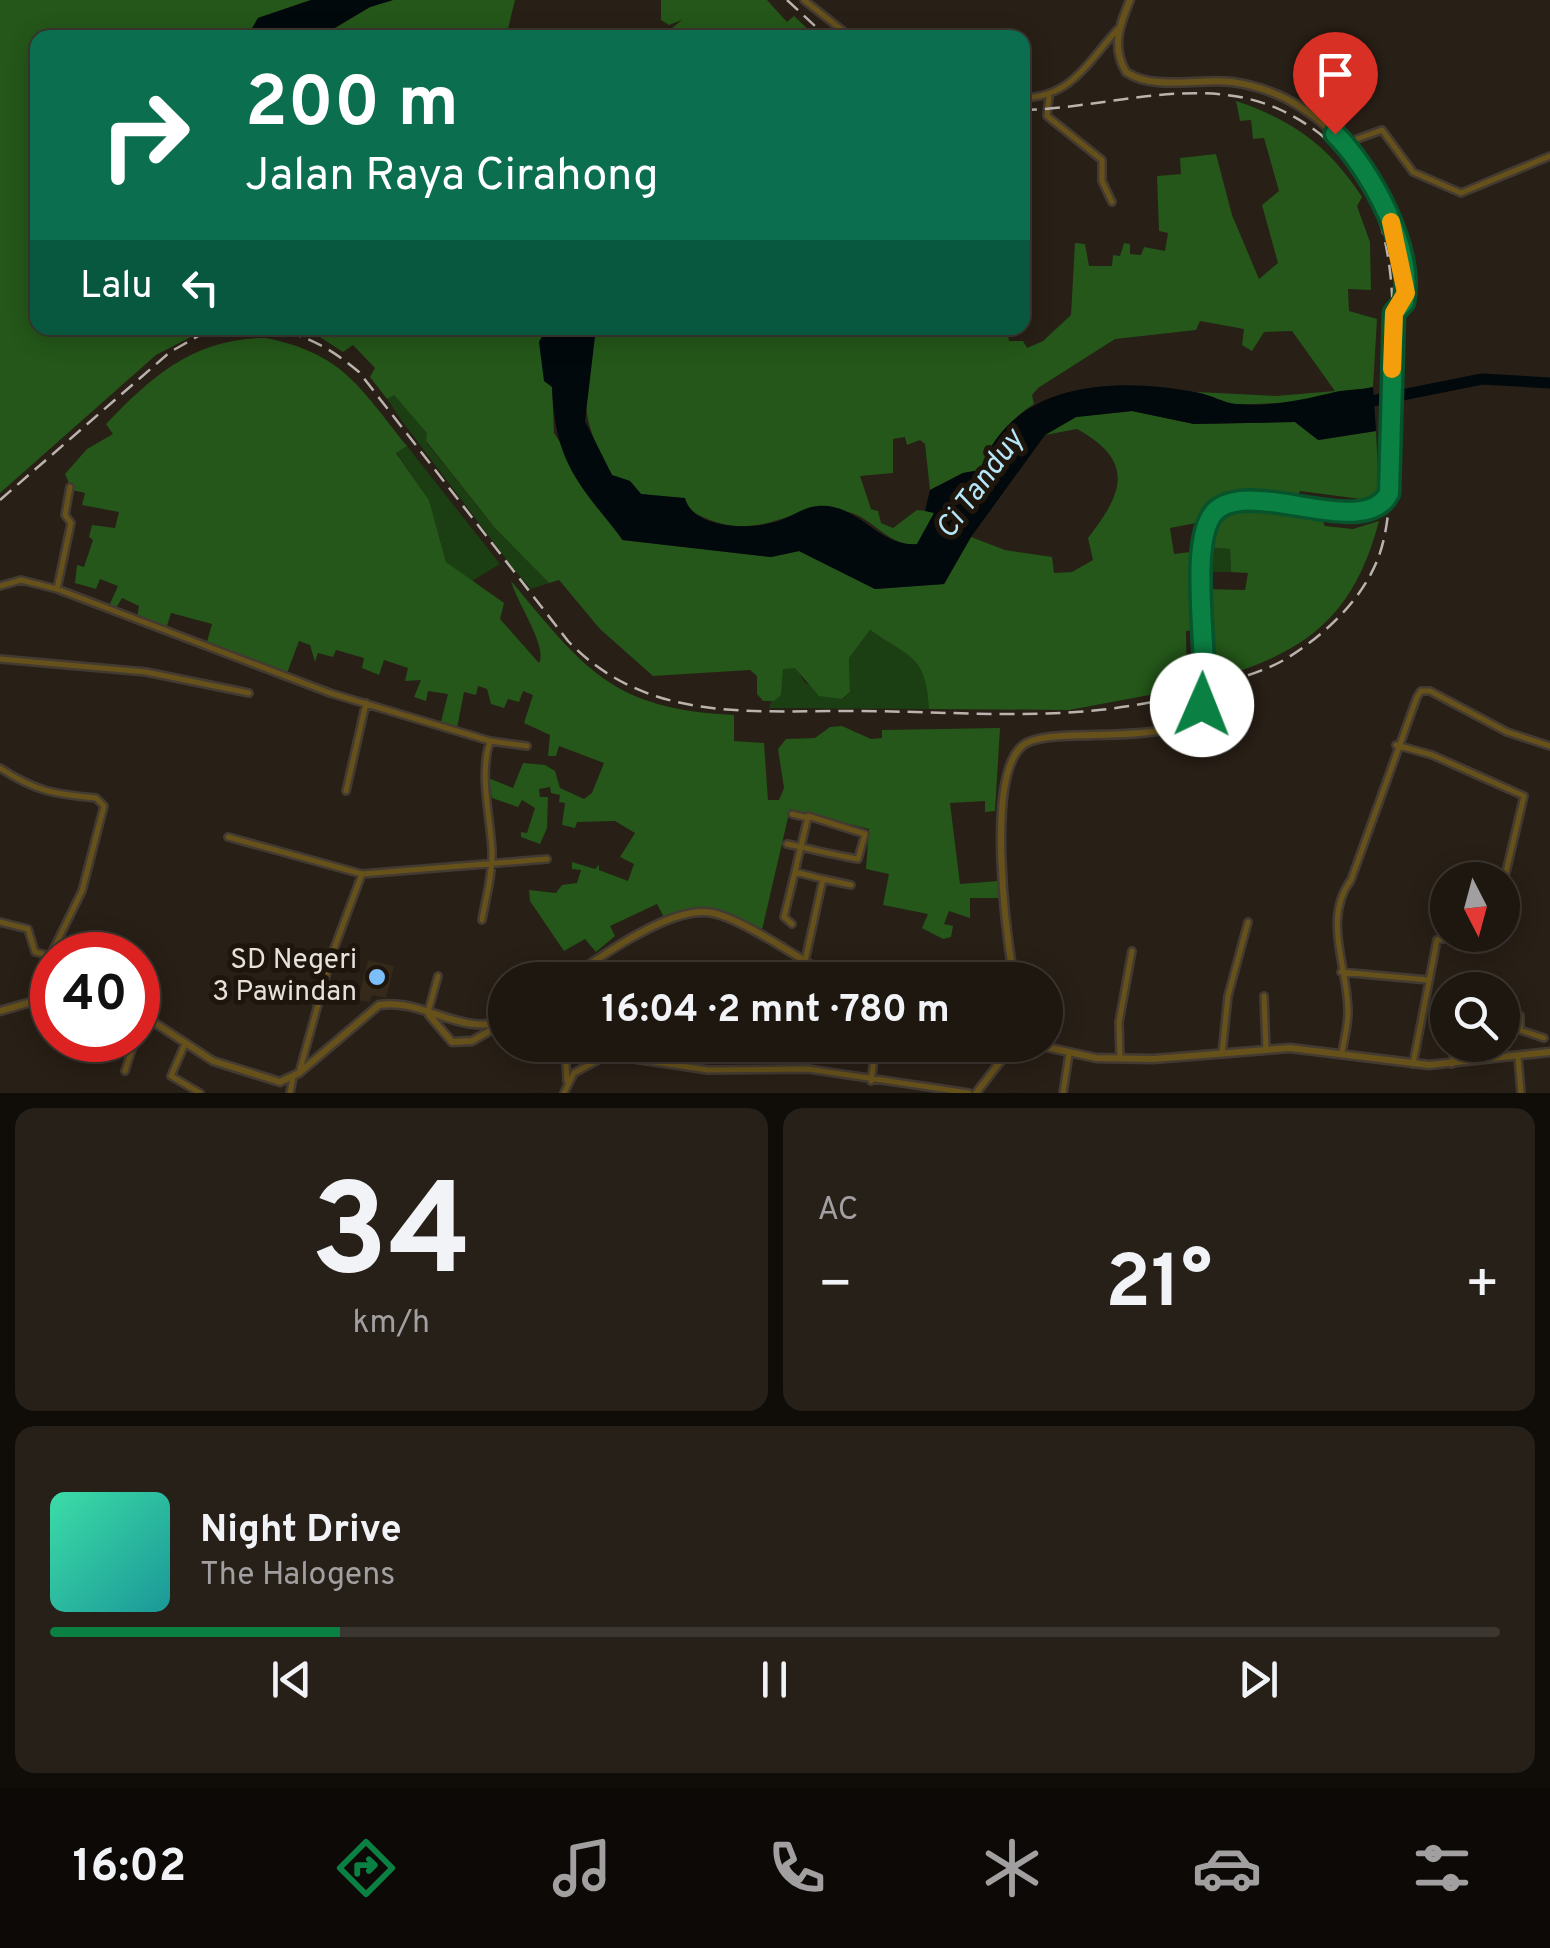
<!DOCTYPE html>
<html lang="id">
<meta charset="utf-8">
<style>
body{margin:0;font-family:Overpass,sans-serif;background:#262019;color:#f1f3f6;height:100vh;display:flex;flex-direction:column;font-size:38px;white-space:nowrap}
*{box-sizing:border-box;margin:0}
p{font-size:32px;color:#a19f9f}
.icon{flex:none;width:55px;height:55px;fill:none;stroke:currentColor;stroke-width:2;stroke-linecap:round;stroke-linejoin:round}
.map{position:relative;height:1093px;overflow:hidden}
.details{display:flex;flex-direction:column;gap:15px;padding:15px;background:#100d09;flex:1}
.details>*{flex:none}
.hud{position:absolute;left:30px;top:30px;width:1000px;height:305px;border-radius:20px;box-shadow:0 5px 25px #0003,0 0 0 2px #3c3630;background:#0b6e4f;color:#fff;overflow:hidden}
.needle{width:65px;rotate:174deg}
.tools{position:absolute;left:1430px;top:862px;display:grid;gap:20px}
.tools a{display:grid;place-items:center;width:90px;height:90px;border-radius:50%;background:#1e1710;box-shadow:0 5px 25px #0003,0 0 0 2px #3c3630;font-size:50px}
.speed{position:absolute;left:30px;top:932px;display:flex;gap:20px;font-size:50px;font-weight:700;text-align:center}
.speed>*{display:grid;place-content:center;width:130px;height:130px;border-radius:50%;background:#1e1710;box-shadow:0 5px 25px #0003,0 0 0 2px #3c3630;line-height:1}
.speed .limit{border:15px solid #d22;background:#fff;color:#111}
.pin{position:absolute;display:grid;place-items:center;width:85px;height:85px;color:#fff;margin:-102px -42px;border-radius:50% 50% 50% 0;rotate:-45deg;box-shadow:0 0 10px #0007}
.pin .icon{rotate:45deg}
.me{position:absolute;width:110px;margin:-55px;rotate:1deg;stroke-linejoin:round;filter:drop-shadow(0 0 8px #0008)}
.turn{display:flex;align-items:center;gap:35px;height:210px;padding:0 50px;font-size:45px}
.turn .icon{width:130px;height:130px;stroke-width:2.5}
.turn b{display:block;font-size:70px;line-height:85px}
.then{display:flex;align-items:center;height:95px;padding:0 50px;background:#0003;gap:20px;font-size:38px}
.big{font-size:75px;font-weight:700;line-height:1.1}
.details .widget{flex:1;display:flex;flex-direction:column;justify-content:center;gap:15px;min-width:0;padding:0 35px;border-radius:20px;background:#262019}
.details .dial{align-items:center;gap:0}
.dial b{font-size:130px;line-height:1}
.song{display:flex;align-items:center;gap:30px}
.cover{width:120px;height:120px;border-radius:15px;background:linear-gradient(135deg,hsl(160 70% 55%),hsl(180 70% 35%))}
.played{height:10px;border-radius:5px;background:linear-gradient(90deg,#0b8043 20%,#3c3630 20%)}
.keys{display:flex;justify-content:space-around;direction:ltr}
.heat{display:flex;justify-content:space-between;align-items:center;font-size:55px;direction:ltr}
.details .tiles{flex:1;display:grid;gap:15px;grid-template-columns:1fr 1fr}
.widget:last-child{grid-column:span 2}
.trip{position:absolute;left:488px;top:962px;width:575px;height:100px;border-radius:50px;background:#1e1710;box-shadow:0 5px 25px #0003,0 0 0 2px #3c3630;font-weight:700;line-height:100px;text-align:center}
.dock{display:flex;height:160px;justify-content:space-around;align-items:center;background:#0c0906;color:#a19f9f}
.dock .icon{width:70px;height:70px}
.dock .selected{color:#0b8043}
.dock b{font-size:45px;color:#f1f3f6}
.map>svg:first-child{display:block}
.education{fill:#35291b}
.green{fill:#1b3f13}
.forest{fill:#245719}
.water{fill:#01090d}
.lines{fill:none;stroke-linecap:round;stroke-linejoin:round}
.river{stroke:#01090d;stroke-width:11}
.minor-casing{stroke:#433a32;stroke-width:10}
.tertiary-casing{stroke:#433a32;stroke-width:11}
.minor{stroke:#66511b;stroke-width:5}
.tertiary{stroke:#66511b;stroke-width:6}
.rail{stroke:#bbb4ae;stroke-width:2.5;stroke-dasharray:15 8;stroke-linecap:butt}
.route-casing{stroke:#07532c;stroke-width:25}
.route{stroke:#0b8043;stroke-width:18}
.slow{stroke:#f59e0b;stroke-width:18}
.poi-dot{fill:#7cbef9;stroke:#1e160d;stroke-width:4}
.labels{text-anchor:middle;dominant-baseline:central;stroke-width:10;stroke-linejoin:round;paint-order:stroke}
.poi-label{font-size:28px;fill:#e7e1dc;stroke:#1e160d;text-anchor:end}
.water-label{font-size:30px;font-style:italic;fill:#b6e7f8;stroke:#1e160d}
</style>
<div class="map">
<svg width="1550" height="1093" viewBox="0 0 1550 1093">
<rect width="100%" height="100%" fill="#281f16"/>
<path class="education" d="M368,960L394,966L386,998L372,995L370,1002L358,1000Z"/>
<path class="green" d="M393,394L428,433L426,442L495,528L549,583L531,589L513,568L402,421L387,399Z
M407,446L500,564L472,581L446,562L429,500L396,452Z
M1206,547L1230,549L1231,572H1204Z
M870,630C912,660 926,651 929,709L769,708L783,669L796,667L805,683L843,699L850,692L849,658Z"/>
<path class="forest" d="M0,0H311L258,18L247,37L38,38V328H208L156,355L0,493Z
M393,0H515L506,37L319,38L370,7Z
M661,0H767L787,22L794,16L816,37H675L671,29L682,20L669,25L661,20Z
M1236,101C1293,120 1330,147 1362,197L1357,206L1370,242L1371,290L1348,289L1349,311L1377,319L1373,387L1299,402L1255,404H1232L1197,392L1276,396L1335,391L1292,331L1264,332L1252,351L1242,345L1244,329L1200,321L1196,330L1115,339L1038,388L1032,395L1034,404C1010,419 990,443 980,470L963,473L930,490L925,444L920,440L907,445L905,437L893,439V473L860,476L871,509L878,511L881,523L893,528L917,510L935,512L917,544C888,547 874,518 848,512C799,501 784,528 736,526C701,524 676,496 641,494L630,481L612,475C576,412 584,396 596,328H1013L1007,329L1009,341H1023L1027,348L1043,341L1071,315L1075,243L1085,244L1089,266H1112L1113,255L1120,256L1124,243L1130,244V254L1141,255L1144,247L1165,251L1168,233L1159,231L1157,176L1181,174L1180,158L1216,154L1232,215L1259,279L1278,263L1262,205L1279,191L1264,138L1253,139L1251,120L1240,121Z
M306,328H547L539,342L552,387L554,433L622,540L771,557L799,551L875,589L944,584L971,537L1005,550L1052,557L1054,573L1072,572L1093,560L1088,538C1124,492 1135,461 1077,429L1045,435L1076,417L1132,411L1194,424L1295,422L1319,440L1376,431L1379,496L1368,500L1300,491L1294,503L1267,498L1226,501L1201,522L1170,528L1174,554L1199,551L1198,630L1186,631L1187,688L1069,710L929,709C926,654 911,659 870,630L849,658L850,692L842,699L819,696L795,668L783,669L781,695L774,701H763L757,694V676L750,670L653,676L600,629L559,580L549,583L495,528L426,441L427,433L394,395L387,399L370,377L375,368L353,345L343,352Z
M266,338C344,354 360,388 407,446L396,453L429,500L446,562L504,603L500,619L539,663C548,647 517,603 511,581C585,669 611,709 734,715V741L764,743L768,800H779L784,788L778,749L786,739L815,738L830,727L842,726L871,739L882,738V730L1000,728L995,811L985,812V801L950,803L960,884L998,881L999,898H970V918L949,911L944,924L953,926L951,937L943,939L922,928L928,914L883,905L889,874L866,869L869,829L790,809L762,930C718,907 713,904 665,919L657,904L610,926L615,936L596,952L585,939L564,951L530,901L529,890L556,893L562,885L577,883L581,870L572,869V862L595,869L599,865V870L628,881L634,864L620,857L635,833L615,821L577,822L575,828L562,825L565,803L559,802L560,795L551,793L550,787L539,789L540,797H548L547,828L540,844L521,837V832L527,833L535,808L522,800L518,807L492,798L488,778L513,788L523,763L545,765L555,771L560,788L584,799L592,793L604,763L559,746L556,756H548L550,735L524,723L533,695L523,691L519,702L508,699L504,708L491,704L487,689L478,686L476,695L464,692L457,728L441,722L448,694L428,691L426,701L414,697L421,680L405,681L408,668L384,660L379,675L362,668L364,658L336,650L333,657L318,653L315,662L310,645L299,641L287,673L207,642L212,624L171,613L167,626L137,617L139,606L122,598L116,608L109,606L118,586L100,579L96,589L75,583L77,565L84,567L93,540L89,537L92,525L115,528L119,512L82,505L85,493L72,490L65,474L87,449L113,434L106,424C153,375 195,338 266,338Z
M1248,504L1317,510L1325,526L1353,529L1379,521C1353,621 1302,654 1206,682L1204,589L1245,590L1248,573L1231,572L1230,549L1206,547C1209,518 1219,507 1248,504Z"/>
<path class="water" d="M311,0H393L370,7L319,37H247L258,18Z
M547,328H596L585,421L612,475L630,481L641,494L685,498C693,529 750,530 775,522C790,518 803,507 818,506C858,502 879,548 917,544L934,513L925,511L930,490L963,473L980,470C1013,379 1119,377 1199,393C1212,395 1223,403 1236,404C1271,407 1302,400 1335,392C1348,389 1361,390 1373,387L1376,431L1318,440L1295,422L1194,424L1132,411L1076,417L1045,435L971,537L944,584L875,589L799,551L771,557L623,540C578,483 555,463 552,387L544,381L539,342Z"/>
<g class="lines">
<path class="river" d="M1362,403L1482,379L1550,383"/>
<g class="minor-casing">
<path id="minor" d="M804,0L852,38
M1049,97L1047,116L1102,160V181L1112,202
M1022,98C1073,97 1088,61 1118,29
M1350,149L1357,139L1382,130L1413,172L1461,193L1550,156
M0,586L21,580L57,589L330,693L490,741C479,775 490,814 492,850C493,873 486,897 482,920
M57,589L71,523L65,515L70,487
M0,659L146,672L249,693
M490,741L527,746
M1396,745L1432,755L1524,796L1502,889
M0,768C37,792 54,794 96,798L104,806L82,891L52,952L38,999
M346,791L366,703
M792,814L808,818
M228,837L362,874
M787,844C811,849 834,855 858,859L865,834L808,816C804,835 799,853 795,872L823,879L805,961
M823,879L851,885
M0,922L28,929L35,952L51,956
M792,924L784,917L795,872
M1341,972L1428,980
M1264,996L1266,1049
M428,1012L438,976
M1502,1013L1520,1016V1030L1544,1038
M138,1034L146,1017
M185,1044L171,1076L200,1093
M565,1045L567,1081
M1342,1053C1344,1039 1348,1026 1348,1012C1348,967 1322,919 1351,880L1417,697L1421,691H1430L1507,732L1550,746
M1222,1054L1228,996L1248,922
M1518,1057L1521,1093
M1120,1058L1119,1022L1132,951
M1485,1058L1486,1045
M1413,1064L1437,940L1464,935
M1452,1064L1456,1045
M125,1071L135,1040
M299,1073L332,954L362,874L547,859
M871,1081L876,1045
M290,1093L293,1077
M564,1093L574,1073L607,1055L708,1070L808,1069L969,1093
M1063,1093L1069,1054"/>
</g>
<g class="tertiary-casing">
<path id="tertiary" d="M567,980C600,957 665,910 705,912C734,912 808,964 835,980
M1014,980C1006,933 986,781 1021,747C1046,721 1181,754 1201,705C1220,662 1176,542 1222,505C1263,493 1370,532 1389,493L1394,313L1405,293C1396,197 1335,96 1232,82C1198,78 1154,91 1126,72C1111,47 1120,24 1130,0
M0,1011L52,996
M138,1012L213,1061L280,1082L299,1073L379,1005C423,998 459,1036 505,1021
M429,1015L452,1042L472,1041L500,1025
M1037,1045L1096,1058L1153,1059L1290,1048L1429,1065L1550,1052
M976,1093L1013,1045"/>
</g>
<use href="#minor" class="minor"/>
<use href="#tertiary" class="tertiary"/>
<path class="rail" d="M787,0L828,38
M264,328C301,331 332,349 359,372L568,641C649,725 754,710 861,711C990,712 1094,726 1220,684C1243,677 1268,670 1289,657C1325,634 1360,602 1377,561C1394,519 1389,467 1390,423C1394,304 1411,174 1283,111C1202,72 1107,109 1022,110
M0,500L170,352L202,334L235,328"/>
</g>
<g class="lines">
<g class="route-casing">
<path id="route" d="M1202,705C1212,665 1183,532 1219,508C1260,481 1366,540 1389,493L1394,313L1404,302C1414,249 1371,170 1335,134"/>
</g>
<use href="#route" class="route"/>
<path class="slow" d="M1391,222L1406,293L1394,313L1392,369"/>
</g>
<circle class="poi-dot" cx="377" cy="977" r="10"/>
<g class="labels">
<g class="poi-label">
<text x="357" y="961">SD Negeri<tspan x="357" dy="32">3 Pawindan</tspan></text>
</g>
<g class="water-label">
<text transform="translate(981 485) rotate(-54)">Ci Tanduy</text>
</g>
</g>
</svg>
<div class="tools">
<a><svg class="needle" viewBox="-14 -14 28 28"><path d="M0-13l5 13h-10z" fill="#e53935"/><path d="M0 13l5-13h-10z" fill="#a19f9f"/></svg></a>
<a><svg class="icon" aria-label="search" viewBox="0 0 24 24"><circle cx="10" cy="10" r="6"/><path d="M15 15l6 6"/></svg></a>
</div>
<div class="speed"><div class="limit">40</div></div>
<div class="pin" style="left:1335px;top:134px;background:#d93025"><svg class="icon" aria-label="arrive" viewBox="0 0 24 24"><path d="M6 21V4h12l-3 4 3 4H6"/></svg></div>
<svg class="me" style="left:1202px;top:705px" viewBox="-20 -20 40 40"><circle r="19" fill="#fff"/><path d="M0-13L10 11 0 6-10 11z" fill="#0b8043"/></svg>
<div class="trip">16:04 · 2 mnt · 780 m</div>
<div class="hud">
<div class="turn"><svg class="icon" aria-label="right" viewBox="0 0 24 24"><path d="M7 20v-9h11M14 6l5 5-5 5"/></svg><div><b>200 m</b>Jalan Raya Cirahong</div></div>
<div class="then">Lalu<svg class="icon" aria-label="left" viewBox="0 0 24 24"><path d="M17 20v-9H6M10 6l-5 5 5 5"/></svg></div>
</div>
</div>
<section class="details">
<div class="tiles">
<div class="widget dial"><b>34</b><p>km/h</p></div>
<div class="widget"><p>AC</p>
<div class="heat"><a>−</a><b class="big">21°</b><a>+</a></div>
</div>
<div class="widget">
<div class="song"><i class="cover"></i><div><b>Night Drive</b><p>The Halogens</p></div></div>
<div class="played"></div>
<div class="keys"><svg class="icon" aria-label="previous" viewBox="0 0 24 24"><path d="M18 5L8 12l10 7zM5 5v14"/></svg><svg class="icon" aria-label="pause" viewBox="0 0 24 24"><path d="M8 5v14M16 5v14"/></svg><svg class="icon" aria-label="next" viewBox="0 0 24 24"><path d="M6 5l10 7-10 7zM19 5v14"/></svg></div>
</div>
</div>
</section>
<nav class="dock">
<b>16:02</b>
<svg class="icon selected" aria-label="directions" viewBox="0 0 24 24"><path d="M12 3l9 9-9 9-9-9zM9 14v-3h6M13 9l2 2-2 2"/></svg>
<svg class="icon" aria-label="music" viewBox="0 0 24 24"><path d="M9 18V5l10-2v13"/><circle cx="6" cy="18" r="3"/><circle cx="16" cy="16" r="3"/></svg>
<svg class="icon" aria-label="phone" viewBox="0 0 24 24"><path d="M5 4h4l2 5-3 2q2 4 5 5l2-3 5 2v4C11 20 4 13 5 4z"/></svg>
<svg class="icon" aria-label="climate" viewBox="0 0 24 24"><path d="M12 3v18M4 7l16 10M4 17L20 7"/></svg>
<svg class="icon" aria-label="car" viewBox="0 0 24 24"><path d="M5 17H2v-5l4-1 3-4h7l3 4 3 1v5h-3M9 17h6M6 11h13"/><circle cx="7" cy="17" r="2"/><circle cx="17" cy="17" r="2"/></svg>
<svg class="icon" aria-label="filters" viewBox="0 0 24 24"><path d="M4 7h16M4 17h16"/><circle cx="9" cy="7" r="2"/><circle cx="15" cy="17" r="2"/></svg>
</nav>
